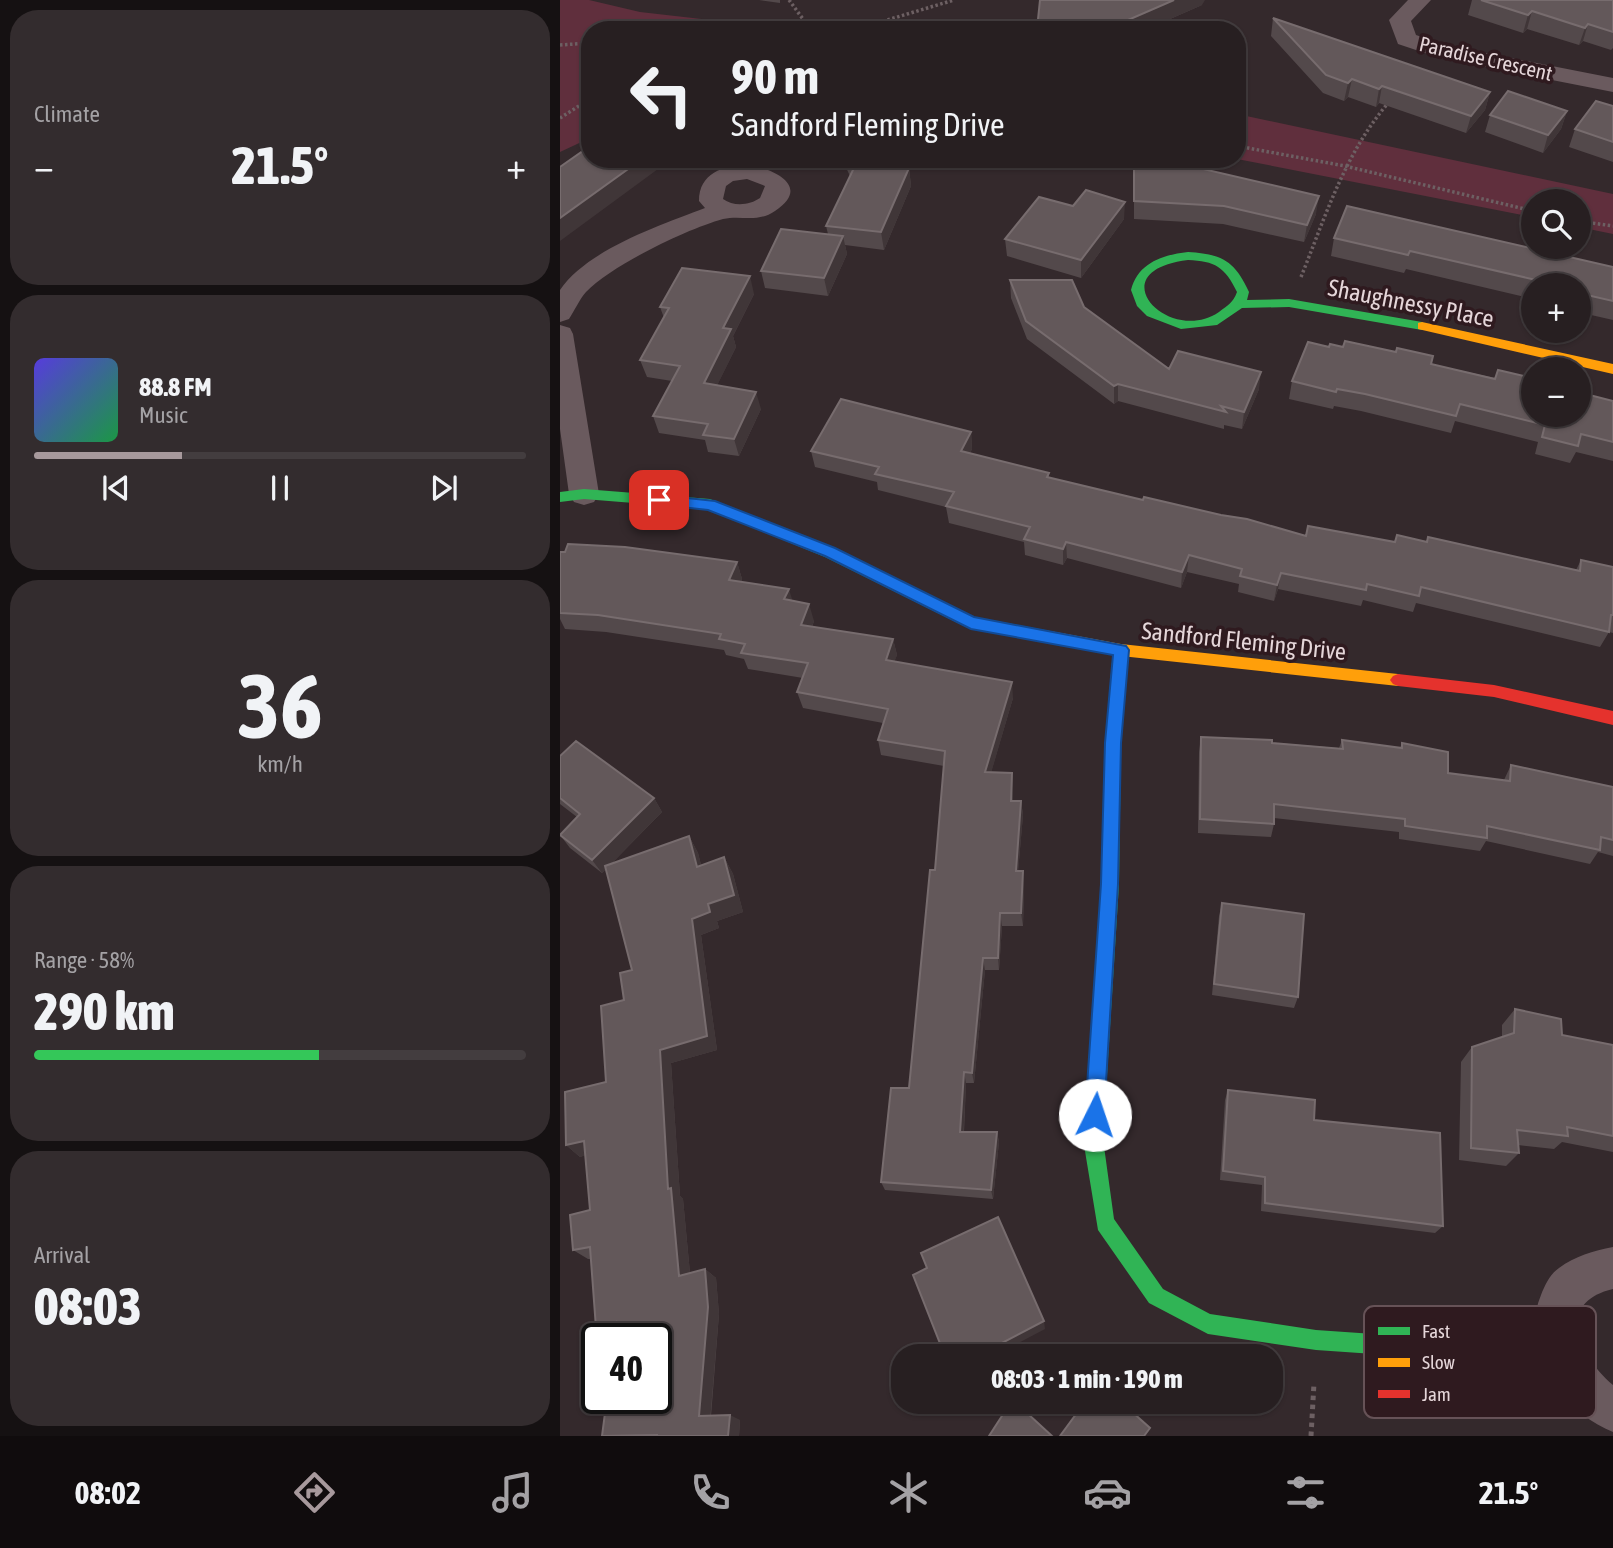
<!DOCTYPE html>
<meta charset="utf-8">
<style>
body{margin:0;font-family:"Asap Condensed",sans-serif;background:#332c2e;color:#f1f3f6;height:100vh;display:flex;flex-direction:column;font-size:26px;white-space:nowrap}
*{box-sizing:border-box;margin:0}
p{font-size:23px;color:#a4a2a5}
.icon{flex:none;width:38px;height:38px;fill:none;stroke:currentColor;stroke-width:2;stroke-linecap:round;stroke-linejoin:round}
.map{position:relative;flex:1;overflow:hidden}
.drawer{display:flex;flex-direction:column;gap:10px;padding:10px;background:#151112;width:560px}
.drawer>*{flex:none}
.hud{position:absolute;left:21px;top:21px;width:665px;height:147px;border-radius:28px;box-shadow:0 2px 5px #0004,0 0 0 2px #433d3f;background:#271f21;color:#f1f3f6;overflow:hidden}
.tools{position:absolute;left:961px;top:189px;display:grid;gap:14px}
.tools a{display:grid;place-items:center;width:70px;height:70px;border-radius:50%;background:#271f21;box-shadow:0 2px 5px #0004,0 0 0 2px #433d3f;font-size:35px}
.speed{position:absolute;left:21px;top:1323px;display:flex;gap:14px;font-size:35px;font-weight:700;text-align:center}
.speed>*{display:grid;place-content:center;width:91px;height:91px;border-radius:50%;background:#271f21;box-shadow:0 2px 5px #0004,0 0 0 2px #433d3f;line-height:1}
.speed .limit{border:4px solid #111;border-radius:10px;background:#fff;color:#111}
.pin{position:absolute;display:grid;place-items:center;width:60px;height:60px;color:#fff;margin:-30px;border-radius:14px;box-shadow:0 4px 10px #0006}
.me{position:absolute;width:77px;margin:-38px;rotate:4deg;stroke-linejoin:round;filter:drop-shadow(0 0 5px #0008)}
.turn{display:flex;align-items:center;gap:24px;height:147px;padding:0 35px;font-size:32px}
.turn .icon{width:91px;height:91px;stroke-width:2.5}
.turn b{display:block;font-size:49px;line-height:60px}
.big{font-size:52px;font-weight:800;line-height:1.1}
.drawer .card{flex:1;display:flex;flex-direction:column;justify-content:center;gap:10px;min-width:0;padding:0 24px;border-radius:28px;background:#332c2e}
.drawer .dial{align-items:center;gap:0}
.dial b{font-size:91px;line-height:1}
.song{display:flex;align-items:center;gap:21px}
.cover{width:84px;height:84px;border-radius:10px;background:linear-gradient(135deg,hsl(250 70% 55%),hsl(140 70% 35%))}
.played{height:7px;border-radius:4px;background:linear-gradient(90deg,#a7999c 30%,#433d3f 30%)}
.keys{display:flex;justify-content:space-around;direction:ltr}
.heat{display:flex;justify-content:space-between;align-items:center;font-size:38px;direction:ltr}
.charge{height:10px;border-radius:5px;background:linear-gradient(90deg,#34c759 58%,#433d3f 0)}
.trip{position:absolute;left:331px;top:1344px;width:392px;height:70px;border-radius:28px;background:#271f21;box-shadow:0 2px 5px #0004,0 0 0 2px #433d3f;font-weight:800;line-height:70px;text-align:center}
.menu{display:flex;height:112px;justify-content:space-around;align-items:center;background:#100c0d;color:#a4a2a5}
.menu .icon{width:49px;height:49px}
.menu .active{color:#a7999c}
.menu b{font-size:32px;color:#f1f3f6}
main{display:flex;flex:1;min-height:0}
.map>svg:first-child{display:block}
.green{fill:#602f3d}
.lines{fill:none;stroke-linecap:round;stroke-linejoin:round}
.path-far1{stroke:#6d6063;stroke-width:3.5;stroke-dasharray:2.5 2.5;stroke-linecap:butt}
.path{stroke:#6d6063;stroke-width:5;stroke-dasharray:4.5 4.5;stroke-linecap:butt}
.street{fill:#6a5a5e;fill-rule:evenodd}
.fast{fill:#30b455;fill-rule:evenodd}
.slow{fill:#ff9f0a;fill-rule:evenodd}
.jam{fill:#e5322d;fill-rule:evenodd}
.wall{fill:#53494b}
.shaded-wall{fill:#403638}
.building{fill:#63585a;stroke:#776c6e;stroke-width:2}
.route{fill:#1a73e8;stroke:#114b97;stroke-width:2}
.labels{text-anchor:middle;dominant-baseline:central;stroke-width:7;stroke-linejoin:round;paint-order:stroke}
.far-street-label{font-size:21px;fill:#e5d6d9;stroke:#2f1a1f}
.street-label{font-size:24px;fill:#e5d6d9;stroke:#2f1a1f}
.key{fill:#2f1a1f;stroke:#665257;stroke-width:2}
.key-label{font-size:19px;fill:#e5d6d9}
</style>
<main>
<section class="drawer">
<div class="card"><p>Climate</p>
<div class="heat"><a>−</a><b class="big">21.5°</b><a>+</a></div>
</div>
<div class="card">
<div class="song"><i class="cover"></i><div><b>88.8 FM</b><p>Music</p></div></div>
<div class="played"></div>
<div class="keys"><svg class="icon" aria-label="previous" viewBox="0 0 24 24"><path d="M18 5L8 12l10 7zM5 5v14"/></svg><svg class="icon" aria-label="pause" viewBox="0 0 24 24"><path d="M8 5v14M16 5v14"/></svg><svg class="icon" aria-label="next" viewBox="0 0 24 24"><path d="M6 5l10 7-10 7zM19 5v14"/></svg></div>
</div>
<div class="card dial"><b>36</b><p>km/h</p></div>
<div class="card"><p>Range · 58%</p><b class="big">290 km</b><div class="charge"></div></div>
<div class="card"><p>Arrival</p><b class="big">08:03</b></div>
</section>
<div class="map">
<svg width="1053" height="1436" viewBox="0 0 1053 1436">
<rect width="100%" height="100%" fill="#34292c"/>
<path class="green" d="M0,0H29L80,12L159,21L260,20L302,30H30V138L0,152Z
M677,114L1053,194V234L1019,227L1018,201H973V217L677,159Z"/>
<g class="lines">
<path class="path-far1" d="M229,0L251,30
M294,30L394,0
M0,45L30,43
M0,118L30,99
M677,146L785,166L973,211
M1018,221L1053,226
M741,277C766,215 785,153 829,102"/>
<path class="path" d="M751,1436L754,1383"/>
<path class="street" d="M848,0H871L851,21L856,35L885,45L1053,78V92L880,58L838,44L829,20Z
M187,164C212,168 253,186 215,211C198,223 181,215 163,219C127,229 52,265 26,292C19,300 15,310 9,319L0,322V290C27,250 100,225 145,208L139,201C139,173 163,166 187,164ZM187,179L205,186L200,198C190,205 174,207 163,199L166,186L173,181Z
M0,325L10,328L13,334L39,494L34,502L24,505L14,502L9,494L0,429Z
M1053,1247V1289C993,1303 1020,1357 1053,1385V1432C1002,1412 958,1350 981,1295C985,1285 990,1274 999,1268C1015,1256 1033,1251 1053,1247Z"/>
<path class="fast" d="M628,252C662,254 675,261 689,292L687,300L729,299L862,322L868,326L862,330L729,307L682,308L657,325L621,329L587,316L577,306L571,290C578,263 602,255 628,252ZM628,260C655,261 665,267 677,292C673,303 668,305 659,312C609,346 537,271 628,260Z
M24,489L150,499L275,549L414,617L490,631L498,637L490,643L406,627L265,557L148,509L24,499L0,502V492Z
M561,644L566,646L569,650L561,743L559,884L543,1139L554,1219L603,1289L650,1314L756,1330L872,1338L879,1341L882,1348L879,1355L872,1358L756,1350L648,1334L589,1303L538,1230L523,1139L541,884L545,743L553,650L556,646Z"/>
<path class="slow" d="M862,322L1053,364V374L858,329V323Z
M490,631L561,644L838,674L843,676L846,680L843,684L838,686L561,656L485,641L482,637Z
M872,1338L1001,1347L1008,1350L1011,1357L1008,1364L1001,1367L872,1358L865,1355L862,1348L865,1341Z"/>
<path class="jam" d="M838,674L934,685L1053,711V725L934,697L838,686L833,684L830,680L833,676Z"/>
</g>
<path class="wall" d="M199,0H220V3Z
M912,0H1053V48L1051,50L1023,41L1019,45L967,29L963,33L908,15Z
M642,5L585,30H477V29Z
M713,18L930,92L925,110L906,133L819,103L816,107L788,97L784,101L763,93L711,36Z
M1053,106V162L1009,147L1015,129Z
M1007,111L1001,129L983,153L925,132L930,115Z
M282,159H344L349,168L351,186L324,250L285,245L287,254L268,296L205,288L201,271L268,234L266,226L290,176Z
M574,164L643,169L756,214L744,242L663,224L574,219Z
M564,219L521,278L447,256L445,239Z
M774,238L1053,267V320L1018,312V285H973V299L846,269L844,273L771,256Z
M450,280L524,307L609,369L699,389L682,429L664,425V429L558,401L554,404L467,339L451,298Z
M194,294L173,336L176,347L157,385L201,409L179,456L148,452L145,440L99,433L93,416L112,381L87,377L80,360L104,318L100,307Z
M769,347L871,364L935,378L971,381L1053,401V461L1016,452L1010,463L975,454L978,442L895,421L891,433L801,411L774,406L773,409L729,399L732,381Z
M411,432L412,449L410,453L489,473V478L583,500L746,536L834,542H867L1016,570L1021,560L1053,567V633L1049,632L1040,647L856,603L853,612L803,600L801,606L718,589L714,601L678,592L679,584L627,572L621,588L507,558L503,565L465,555L464,542L389,523L386,507L318,490L317,482L255,467L251,451Z
M0,552L177,562L182,579L181,582L232,601L254,621L252,627L333,639L337,655L334,661L453,698L431,772L452,773L453,788V801H461L463,815L458,871L464,885L463,926H442L439,970H425L414,1083H406L404,1132H437L439,1142L433,1199L325,1190L321,1182L349,1088L375,870L384,766L321,755L318,740L323,723L243,708L237,692L243,678L188,669L184,659L166,655L164,650L46,632L5,629L0,619Z
M641,737L779,748L782,740L840,748L842,743L888,773L944,780L951,765L1053,787V856L1038,852L1030,864L926,841L920,851L839,839V832L714,818V824L711,837L638,833L639,752Z
M0,756L94,798L102,812L51,864L129,836L138,853L141,865L164,857L173,874L183,912L157,921L159,928L141,935L157,1050L111,1063L120,1196L123,1199L130,1273L145,1269L156,1278L159,1314L151,1416L180,1420L179,1436H42L54,1333L50,1335L36,1328L31,1259H28L13,1250L30,1210L25,1155L20,1157L6,1145L46,1082L64,1000L72,970L46,869L42,873L10,848L0,835L17,817L0,804Z
M662,903L738,997L734,1008L652,995L659,916Z
M955,1009L1002,1035L1053,1045V1152L1002,1142L994,1149L958,1145L959,1153L946,1166L899,1160L901,1062L912,1047L942,1037V1025Z
M668,1090L754,1120L883,1226L875,1233L701,1211L702,1185L660,1180L665,1100Z"/>
<path class="shaded-wall" d="M614,0H645L642,5L585,30H552V27Z
M972,11L967,29L963,33L968,15Z
M1028,24L1023,41L1019,45L1025,28Z
M792,79L788,97L784,101L788,83Z
M822,86L819,103L816,107L819,89Z
M930,92L925,110L906,133L911,116Z
M1007,111L1001,129L983,153L988,135Z
M82,159H95L98,169L0,241V218Z
M349,168L351,186L324,250L321,232Z
M759,196L756,214L744,242L747,225Z
M565,202L564,219L521,278V260Z
M283,236L287,254L268,296L264,278Z
M190,276L194,294L173,336L176,347L150,400L144,383L163,328Z
M701,372L699,389L682,429L684,412Z
M558,384V401L554,404V386Z
M196,392L201,409L179,456L174,439Z
M411,432L412,449L403,468L401,451Z
M506,542L507,558L503,565V549Z
M629,555L627,572L621,588L622,572Z
M177,562L182,579L175,597L169,580Z
M721,573L718,589L714,601L717,585Z
M229,589L234,606L224,599Z
M249,604L254,621L246,642L241,625Z
M333,639L337,655L329,676L326,660Z
M452,682L453,698L427,787L425,772Z
M452,773L453,788L452,815L451,801Z
M94,798L102,812L42,873L32,860Z
M461,801L463,815L457,885L456,871Z
M129,836L138,853L146,884L137,867Z
M164,857L173,874L183,912L157,921L159,928L141,935L157,1050L111,1063L120,1196L123,1199L131,1284L119,1276L108,1189L100,1050L132,919L148,904Z
M463,871L464,885L463,926L461,913Z
M440,913L442,926L439,970L438,958Z
M423,958L425,970L414,1083L412,1073Z
M404,1072L406,1083L403,1142L400,1132Z
M437,1132L439,1142L433,1199L431,1190Z
M24,1141L37,1152L20,1157L6,1145Z
M145,1269L156,1278L159,1314L150,1421L139,1416Z
M484,1321L485,1329L434,1356H417Z
M56,1322L69,1329L50,1335L36,1328Z
M170,1415L180,1420L179,1436H168Z"/>
<path class="building" d="M480,0H614L552,27H533L528,30L477,29Z
M921,0H1053V32L1028,24L1025,28L972,11L968,15Z
M713,18L930,92L911,116L822,86L819,89L792,79L788,83L766,75Z
M948,91L1007,111L988,135L930,115Z
M1036,101L1053,106V142L1015,129Z
M30,146V159H82L0,218V167Z
M288,159H344L349,168L321,232L266,226L293,170Z
M574,164L643,165V169L759,196L747,225L664,206L574,201Z
M526,190L565,202L521,260L445,239L479,197L513,206Z
M787,206L1053,267V301L1018,293V285H998L850,251L848,255L774,238Z
M221,229L283,236L264,278L201,271Z
M122,268L190,276L163,328L171,329L144,383L196,392L174,439L143,435L148,424L93,416L120,366L80,360L109,308L100,307Z
M450,280H512L524,307L609,369L618,351L701,372L684,412L661,406L666,412L558,384L554,386L466,321Z
M785,341L836,352L837,348L873,356L871,364L935,379L938,370L972,378L971,381H973V415H1018V392L1053,401V442L1021,434L1018,446L982,437L985,425L900,404L896,416L805,394L777,389L776,392L732,381L748,342L769,347L770,344L783,347Z
M281,399L411,432L401,451L489,473L487,477L583,500L584,497L661,515L687,519L746,536L748,526L835,542L837,535L867,542L868,537L1020,571L1021,560L1053,567V615H1051L1049,632L861,587L859,596L807,584L806,590L721,573L717,585L680,576L682,569L629,555L622,572L506,542L503,549L464,539L470,527L386,506L394,492L315,474L319,467L251,451Z
M8,544L65,547L177,562L169,580L229,589L224,599L249,604L241,625L333,639L326,660L452,682L425,772L452,773L451,801H461L456,871H463L461,913H440L438,958H423L412,1073L404,1072L400,1132H437L431,1190L321,1182L331,1088H349L370,870H375L385,751L318,740L328,709L237,692L248,663L181,653L185,644L159,639L161,634L38,615L0,613V552H5Z
M641,737L712,740V743L783,749L782,740L842,748V743L888,752V773L950,781L951,765L1053,787V840L1041,837L1040,850L927,826V838L845,826V819L714,804V824L640,819Z
M16,741L94,798L32,860L0,835L20,814L0,798V756Z
M129,836L137,867L164,857L174,895L148,904L150,912L132,919L147,1036L100,1050L108,1189L111,1188L119,1276L145,1269L148,1307L139,1416L170,1415L168,1436H97V1435L42,1436L47,1398H96V1339H54L56,1322L36,1328L30,1247L13,1250L10,1215L30,1210L24,1141L6,1145L5,1092L46,1082L41,1006L64,1000L60,973L72,970L45,866Z
M662,903L744,914L738,997L654,984Z
M955,1009L1001,1019L1002,1035L1053,1045V1136L1007,1127L1008,1136L957,1130L959,1153L911,1148L912,1047L954,1033Z
M668,1090L755,1100L754,1120L880,1133L883,1226L705,1203V1177L663,1171Z
M438,1217L484,1321L417,1356H385L353,1275L367,1268L361,1253Z
M451,1402H455L492,1436H429Z
M525,1402H561L590,1428L584,1436H500Z"/>
<path class="route" d="M99,495L155,501L275,548L414,617L566,646L569,650L561,743L558,884L544,1115L541,1122L535,1124L528,1122L525,1115L541,884L545,743L553,655L411,629L265,556L148,510L94,504L92,500Z"/>
<g class="labels">
<g class="far-street-label">
<text transform="translate(926 58) rotate(13)">Paradise Crescent</text>
</g>
<g class="street-label">
<text transform="translate(851 303) rotate(11)">Shaughnessy Place</text>
<text transform="translate(684 641) rotate(6)">Sandford Fleming Drive</text>
</g>
</g>
<rect x="804" y="1306" width="232" height="112" rx="10" class="key"/>
<rect x="818" y="1327" width="32" height="8" fill="#30b455"/>
<rect x="818" y="1358" width="32" height="9" fill="#ff9f0a"/>
<rect x="818" y="1390" width="32" height="8" fill="#e5322d"/>
<g class="key-label">
<text x="862" y="1338">Fast</text>
<text x="862" y="1369">Slow</text>
<text x="862" y="1401">Jam</text>
</g>
</svg>
<div class="tools">
<a><svg class="icon" aria-label="search" viewBox="0 0 24 24"><circle cx="10" cy="10" r="6"/><path d="M15 15l6 6"/></svg></a>
<a>+</a>
<a>−</a>
</div>
<div class="speed"><div class="limit">40</div></div>
<div class="pin" style="left:99px;top:500px;background:#d93025"><svg class="icon" aria-label="arrive" viewBox="0 0 24 24"><path d="M6 21V4h12l-3 4 3 4H6"/></svg></div>
<svg class="me" style="left:535px;top:1115px" viewBox="-20 -20 40 40"><circle r="19" fill="#fff"/><path d="M0-13L10 11 0 6-10 11z" fill="#1a73e8"/></svg>
<div class="trip">08:03 · 1 min · 190 m</div>
<div class="hud">
<div class="turn"><svg class="icon" aria-label="left" viewBox="0 0 24 24"><path d="M17 20v-9H6M10 6l-5 5 5 5"/></svg><div><b>90 m</b>Sandford Fleming Drive</div></div>
</div>
</div>
</main>
<nav class="menu">
<b>08:02</b>
<svg class="icon active" aria-label="directions" viewBox="0 0 24 24"><path d="M12 3l9 9-9 9-9-9zM9 14v-3h6M13 9l2 2-2 2"/></svg>
<svg class="icon" aria-label="music" viewBox="0 0 24 24"><path d="M9 18V5l10-2v13"/><circle cx="6" cy="18" r="3"/><circle cx="16" cy="16" r="3"/></svg>
<svg class="icon" aria-label="phone" viewBox="0 0 24 24"><path d="M5 4h4l2 5-3 2q2 4 5 5l2-3 5 2v4C11 20 4 13 5 4z"/></svg>
<svg class="icon" aria-label="climate" viewBox="0 0 24 24"><path d="M12 3v18M4 7l16 10M4 17L20 7"/></svg>
<svg class="icon" aria-label="car" viewBox="0 0 24 24"><path d="M5 17H2v-5l4-1 3-4h7l3 4 3 1v5h-3M9 17h6M6 11h13"/><circle cx="7" cy="17" r="2"/><circle cx="17" cy="17" r="2"/></svg>
<svg class="icon" aria-label="filters" viewBox="0 0 24 24"><path d="M4 7h16M4 17h16"/><circle cx="9" cy="7" r="2"/><circle cx="15" cy="17" r="2"/></svg>
<b>21.5°</b>
</nav>
